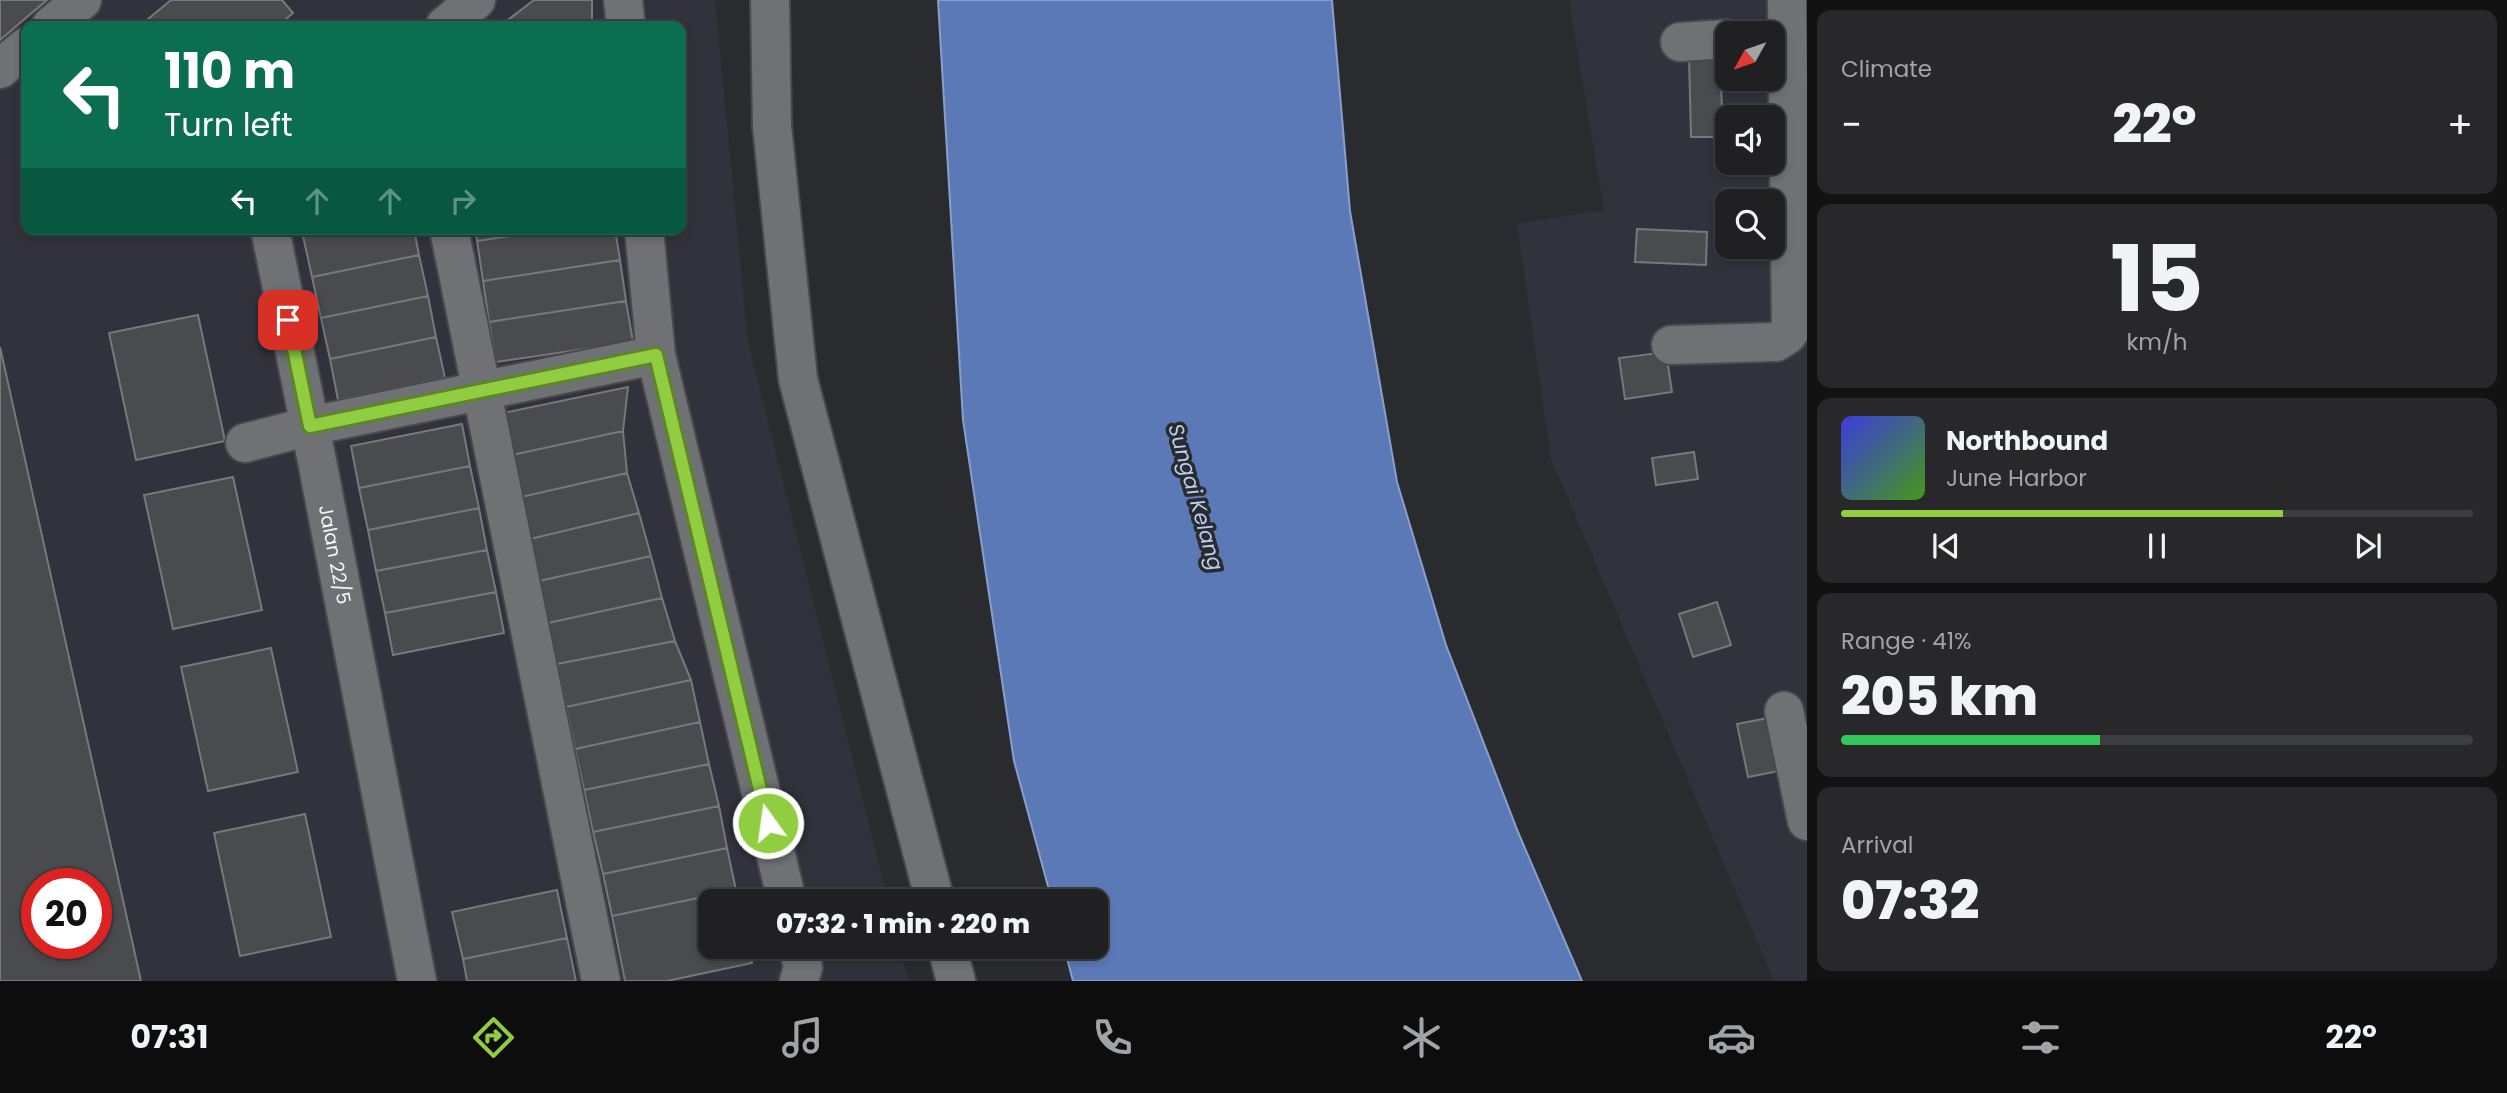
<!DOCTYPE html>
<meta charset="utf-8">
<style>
body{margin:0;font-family:Poppins,sans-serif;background:#28282a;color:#f1f3f6;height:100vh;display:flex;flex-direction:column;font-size:26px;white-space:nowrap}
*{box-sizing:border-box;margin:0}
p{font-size:23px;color:#a2a3a5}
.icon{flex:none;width:38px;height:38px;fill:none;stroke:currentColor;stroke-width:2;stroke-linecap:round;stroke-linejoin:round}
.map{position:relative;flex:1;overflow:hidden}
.side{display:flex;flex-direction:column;gap:10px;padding:10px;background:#121213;width:700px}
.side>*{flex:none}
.top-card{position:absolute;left:21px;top:21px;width:665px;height:214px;border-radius:14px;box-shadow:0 4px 10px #0003,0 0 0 2px #3d3e40;background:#0b6e4f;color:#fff;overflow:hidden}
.needle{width:46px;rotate:230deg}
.tools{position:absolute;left:1715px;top:21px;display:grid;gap:14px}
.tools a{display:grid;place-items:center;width:70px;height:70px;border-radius:14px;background:#202022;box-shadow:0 4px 10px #0003,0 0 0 2px #3d3e40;font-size:35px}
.speed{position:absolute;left:21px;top:868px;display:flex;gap:14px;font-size:35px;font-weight:700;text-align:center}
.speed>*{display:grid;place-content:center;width:91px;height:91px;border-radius:50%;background:#202022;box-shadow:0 4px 10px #0003,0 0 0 2px #3d3e40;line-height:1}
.speed .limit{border:10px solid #d22;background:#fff;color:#111}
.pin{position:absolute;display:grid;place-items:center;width:60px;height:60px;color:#fff;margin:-30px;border-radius:14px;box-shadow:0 4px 10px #0006}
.me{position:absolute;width:77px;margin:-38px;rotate:346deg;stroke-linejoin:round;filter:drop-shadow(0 0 5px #0008)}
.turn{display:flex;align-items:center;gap:24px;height:147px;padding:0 28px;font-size:32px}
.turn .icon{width:91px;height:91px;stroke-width:2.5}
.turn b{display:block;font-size:49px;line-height:60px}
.lanes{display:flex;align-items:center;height:66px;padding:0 28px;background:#0003;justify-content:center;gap:35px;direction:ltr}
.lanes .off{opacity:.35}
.big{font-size:52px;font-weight:800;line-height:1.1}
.side .card{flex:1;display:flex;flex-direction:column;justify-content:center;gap:10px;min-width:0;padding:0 24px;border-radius:14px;background:#28282a}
.side .dial{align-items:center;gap:0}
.dial b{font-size:91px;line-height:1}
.song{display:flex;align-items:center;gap:21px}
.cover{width:84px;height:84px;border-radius:10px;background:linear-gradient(135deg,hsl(240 70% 55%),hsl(100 70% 35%))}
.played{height:7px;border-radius:4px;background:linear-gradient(90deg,#90cd41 70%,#3d3e40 70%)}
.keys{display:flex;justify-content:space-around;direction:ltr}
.heat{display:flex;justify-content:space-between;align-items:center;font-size:38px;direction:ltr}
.charge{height:10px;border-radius:5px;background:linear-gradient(90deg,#34c759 41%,#3d3e40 0)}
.trip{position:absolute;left:698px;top:889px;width:410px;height:70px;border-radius:14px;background:#202022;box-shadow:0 4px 10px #0003,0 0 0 2px #3d3e40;font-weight:800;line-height:70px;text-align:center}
.dock{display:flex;height:112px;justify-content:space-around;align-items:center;background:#0d0d0e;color:#a2a3a5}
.dock .icon{width:49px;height:49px}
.dock .active{color:#90cd41}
.dock b{font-size:32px;color:#f1f3f6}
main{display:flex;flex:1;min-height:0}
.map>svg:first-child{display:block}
.built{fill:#31323b;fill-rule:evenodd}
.water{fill:#5c79b7;stroke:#899eca;stroke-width:2}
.building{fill:#4a4b4f;stroke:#77787c;stroke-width:2;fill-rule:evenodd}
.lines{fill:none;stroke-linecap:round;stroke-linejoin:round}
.minor-casing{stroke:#49494c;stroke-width:42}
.minor{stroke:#707175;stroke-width:38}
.route-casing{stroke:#5e852a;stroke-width:18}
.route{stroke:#90cd41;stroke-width:12}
.labels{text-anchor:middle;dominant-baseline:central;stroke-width:7;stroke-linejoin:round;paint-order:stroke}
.street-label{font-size:19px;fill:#f3f4f6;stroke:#2a2b2e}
.water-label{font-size:21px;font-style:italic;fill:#bbcdef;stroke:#2a2b2e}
</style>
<main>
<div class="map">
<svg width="1807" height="981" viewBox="0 0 1807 981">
<rect width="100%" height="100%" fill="#2a2b2e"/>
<path class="built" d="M0,0H715L748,342L888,901H710V947H900L908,981H0ZM26,26H681V229H26ZM37,884H96V943H37Z
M1569,0H1807V981H1774L1551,459L1517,224L1604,210ZM1727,33H1773V79H1727ZM1727,117H1773V163H1727ZM1727,201H1773V247H1727Z"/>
<path class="water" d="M938,0H1332L1350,211L1397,482L1446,645L1518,832L1582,981H1073L1064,947H1096V901H1052L1014,761L963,420Z"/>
<path class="building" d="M0,0H47L0,40Z
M171,0H282L293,13L278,26H152L147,20Z
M534,0H592V26H500Z
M1689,57H1720L1723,137H1691Z
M337,229H414L419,255L312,277L303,236Z
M475,229H555L477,241Z
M555,229H615L620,260L483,281L477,241Z
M1637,229L1707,232L1706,265L1635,262Z
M419,255L428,296L321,318L312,277Z
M620,260L626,301L489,322L483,281Z
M428,296L436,337L330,359L321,318Z
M626,301L633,342L496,362L489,322Z
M198,315L225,441L136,460L109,333Z
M436,337L445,378L338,400L330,359Z
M0,347L141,981H0ZM37,884H96V943H37Z
M1666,352L1672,392L1625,399L1619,358Z
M628,387L623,431L512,455L503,413Z
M462,424L470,466L359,488L351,446Z
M623,431L627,473L521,497L512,455Z
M1694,452L1698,479L1656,485L1652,458Z
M470,466L479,508L368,530L359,488Z
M627,473L639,513L530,539L521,497Z
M233,477L262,610L173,629L144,495Z
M479,508L487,550L376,571L368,530Z
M639,513L651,556L539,581L530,539Z
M487,550L496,592L385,613L376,571Z
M651,556L662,598L548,623L539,581Z
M496,592L504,633L393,655L385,613Z
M662,598L675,641L557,664L548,623Z
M1717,602L1731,645L1693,657L1679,614Z
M675,641L691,680L566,707L557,664Z
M271,648L298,772L208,791L181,667Z
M691,680L700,722L575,749L566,707Z
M1773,717L1784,770L1748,777L1737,724Z
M700,722L709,764L584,790L575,749Z
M709,764L719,806L593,832L584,790Z
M719,806L727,848L603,874L593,832Z
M305,814L331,937L240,956L214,833Z
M727,848L736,890L612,916L603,874Z
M557,890L567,938L463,959L452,912Z
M736,890L739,901H710V947H749L752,963L667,981H625L612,916Z
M567,938L576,981H467L463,959Z"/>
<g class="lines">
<g class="minor-casing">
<g id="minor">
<path d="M623,0L626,26"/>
<path d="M770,0L772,126L798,379L935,901"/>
<path d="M51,26L82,0"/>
<path d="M445,26L476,0"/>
<path d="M1680,42L1727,39"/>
<path d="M0,69L26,47"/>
<path id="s1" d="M270,229L318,466L417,981"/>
<path d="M449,229L601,981"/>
<path d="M644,229L656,355L787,901"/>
<path d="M1671,345L1776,342L1787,335L1791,329L1787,0"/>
<path d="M245,443L310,426L656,355"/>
<path d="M1784,711L1807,821"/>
<path d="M798,947L803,967L799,981"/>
<path d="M947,947L956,981"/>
</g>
</g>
<use href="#minor" class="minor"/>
</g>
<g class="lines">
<g class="route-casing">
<path id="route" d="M288,320L310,426L656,355L768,823"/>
</g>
<use href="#route" class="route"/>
</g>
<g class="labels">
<g class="street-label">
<text stroke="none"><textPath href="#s1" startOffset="332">Jalan 22/5</textPath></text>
</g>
<g class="water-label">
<text transform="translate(1196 497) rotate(74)">Sungai Kelang</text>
</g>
</g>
</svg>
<div class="tools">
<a><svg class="needle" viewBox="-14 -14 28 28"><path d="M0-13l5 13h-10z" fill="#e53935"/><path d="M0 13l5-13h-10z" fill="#a2a3a5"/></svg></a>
<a><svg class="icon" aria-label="sound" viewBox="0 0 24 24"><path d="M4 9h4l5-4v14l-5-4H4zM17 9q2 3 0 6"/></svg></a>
<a><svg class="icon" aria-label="search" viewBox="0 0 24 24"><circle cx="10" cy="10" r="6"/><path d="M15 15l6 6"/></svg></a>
</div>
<div class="speed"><div class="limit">20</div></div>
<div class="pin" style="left:288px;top:320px;background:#d93025"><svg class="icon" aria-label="arrive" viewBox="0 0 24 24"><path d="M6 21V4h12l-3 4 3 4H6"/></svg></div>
<svg class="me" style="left:768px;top:823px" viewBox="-20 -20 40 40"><circle r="17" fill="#90cd41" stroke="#fff" stroke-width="3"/><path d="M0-11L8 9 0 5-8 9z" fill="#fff"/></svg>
<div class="trip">07:32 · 1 min · 220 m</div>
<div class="top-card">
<div class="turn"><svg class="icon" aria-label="left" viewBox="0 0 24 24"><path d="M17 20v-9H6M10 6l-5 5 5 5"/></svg><div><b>110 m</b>Turn left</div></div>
<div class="lanes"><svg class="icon" aria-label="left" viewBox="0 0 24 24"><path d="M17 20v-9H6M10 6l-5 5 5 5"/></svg><svg class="icon off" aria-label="ahead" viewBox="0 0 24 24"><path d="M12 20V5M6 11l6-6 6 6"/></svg><svg class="icon off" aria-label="ahead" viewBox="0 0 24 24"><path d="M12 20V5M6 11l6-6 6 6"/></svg><svg class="icon off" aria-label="right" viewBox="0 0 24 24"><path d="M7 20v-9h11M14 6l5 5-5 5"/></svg></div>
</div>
</div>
<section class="side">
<div class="card"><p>Climate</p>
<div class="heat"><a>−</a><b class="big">22°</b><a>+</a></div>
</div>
<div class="card dial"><b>15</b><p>km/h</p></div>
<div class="card">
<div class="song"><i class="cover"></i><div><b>Northbound</b><p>June Harbor</p></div></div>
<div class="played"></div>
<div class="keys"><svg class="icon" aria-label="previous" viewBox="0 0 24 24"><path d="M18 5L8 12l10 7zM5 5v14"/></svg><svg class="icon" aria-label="pause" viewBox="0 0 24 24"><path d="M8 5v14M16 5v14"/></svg><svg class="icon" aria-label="next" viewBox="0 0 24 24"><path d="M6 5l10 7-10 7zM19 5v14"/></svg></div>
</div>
<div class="card"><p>Range · 41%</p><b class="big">205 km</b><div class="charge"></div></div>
<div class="card"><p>Arrival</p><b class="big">07:32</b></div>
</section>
</main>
<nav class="dock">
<b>07:31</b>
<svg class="icon active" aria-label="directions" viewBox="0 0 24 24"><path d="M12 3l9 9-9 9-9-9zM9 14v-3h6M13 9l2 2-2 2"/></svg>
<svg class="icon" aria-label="music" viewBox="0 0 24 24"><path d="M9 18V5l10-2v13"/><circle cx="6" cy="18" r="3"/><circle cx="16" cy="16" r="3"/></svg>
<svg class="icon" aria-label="phone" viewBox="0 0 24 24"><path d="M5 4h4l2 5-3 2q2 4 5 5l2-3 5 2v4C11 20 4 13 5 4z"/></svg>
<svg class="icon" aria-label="climate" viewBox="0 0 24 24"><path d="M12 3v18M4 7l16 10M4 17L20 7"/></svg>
<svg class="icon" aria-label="car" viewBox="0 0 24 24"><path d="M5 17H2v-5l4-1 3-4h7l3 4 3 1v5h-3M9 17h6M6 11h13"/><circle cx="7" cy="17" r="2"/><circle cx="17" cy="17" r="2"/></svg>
<svg class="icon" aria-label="filters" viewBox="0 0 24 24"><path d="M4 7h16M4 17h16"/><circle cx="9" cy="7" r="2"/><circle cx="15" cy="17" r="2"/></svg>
<b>22°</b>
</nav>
